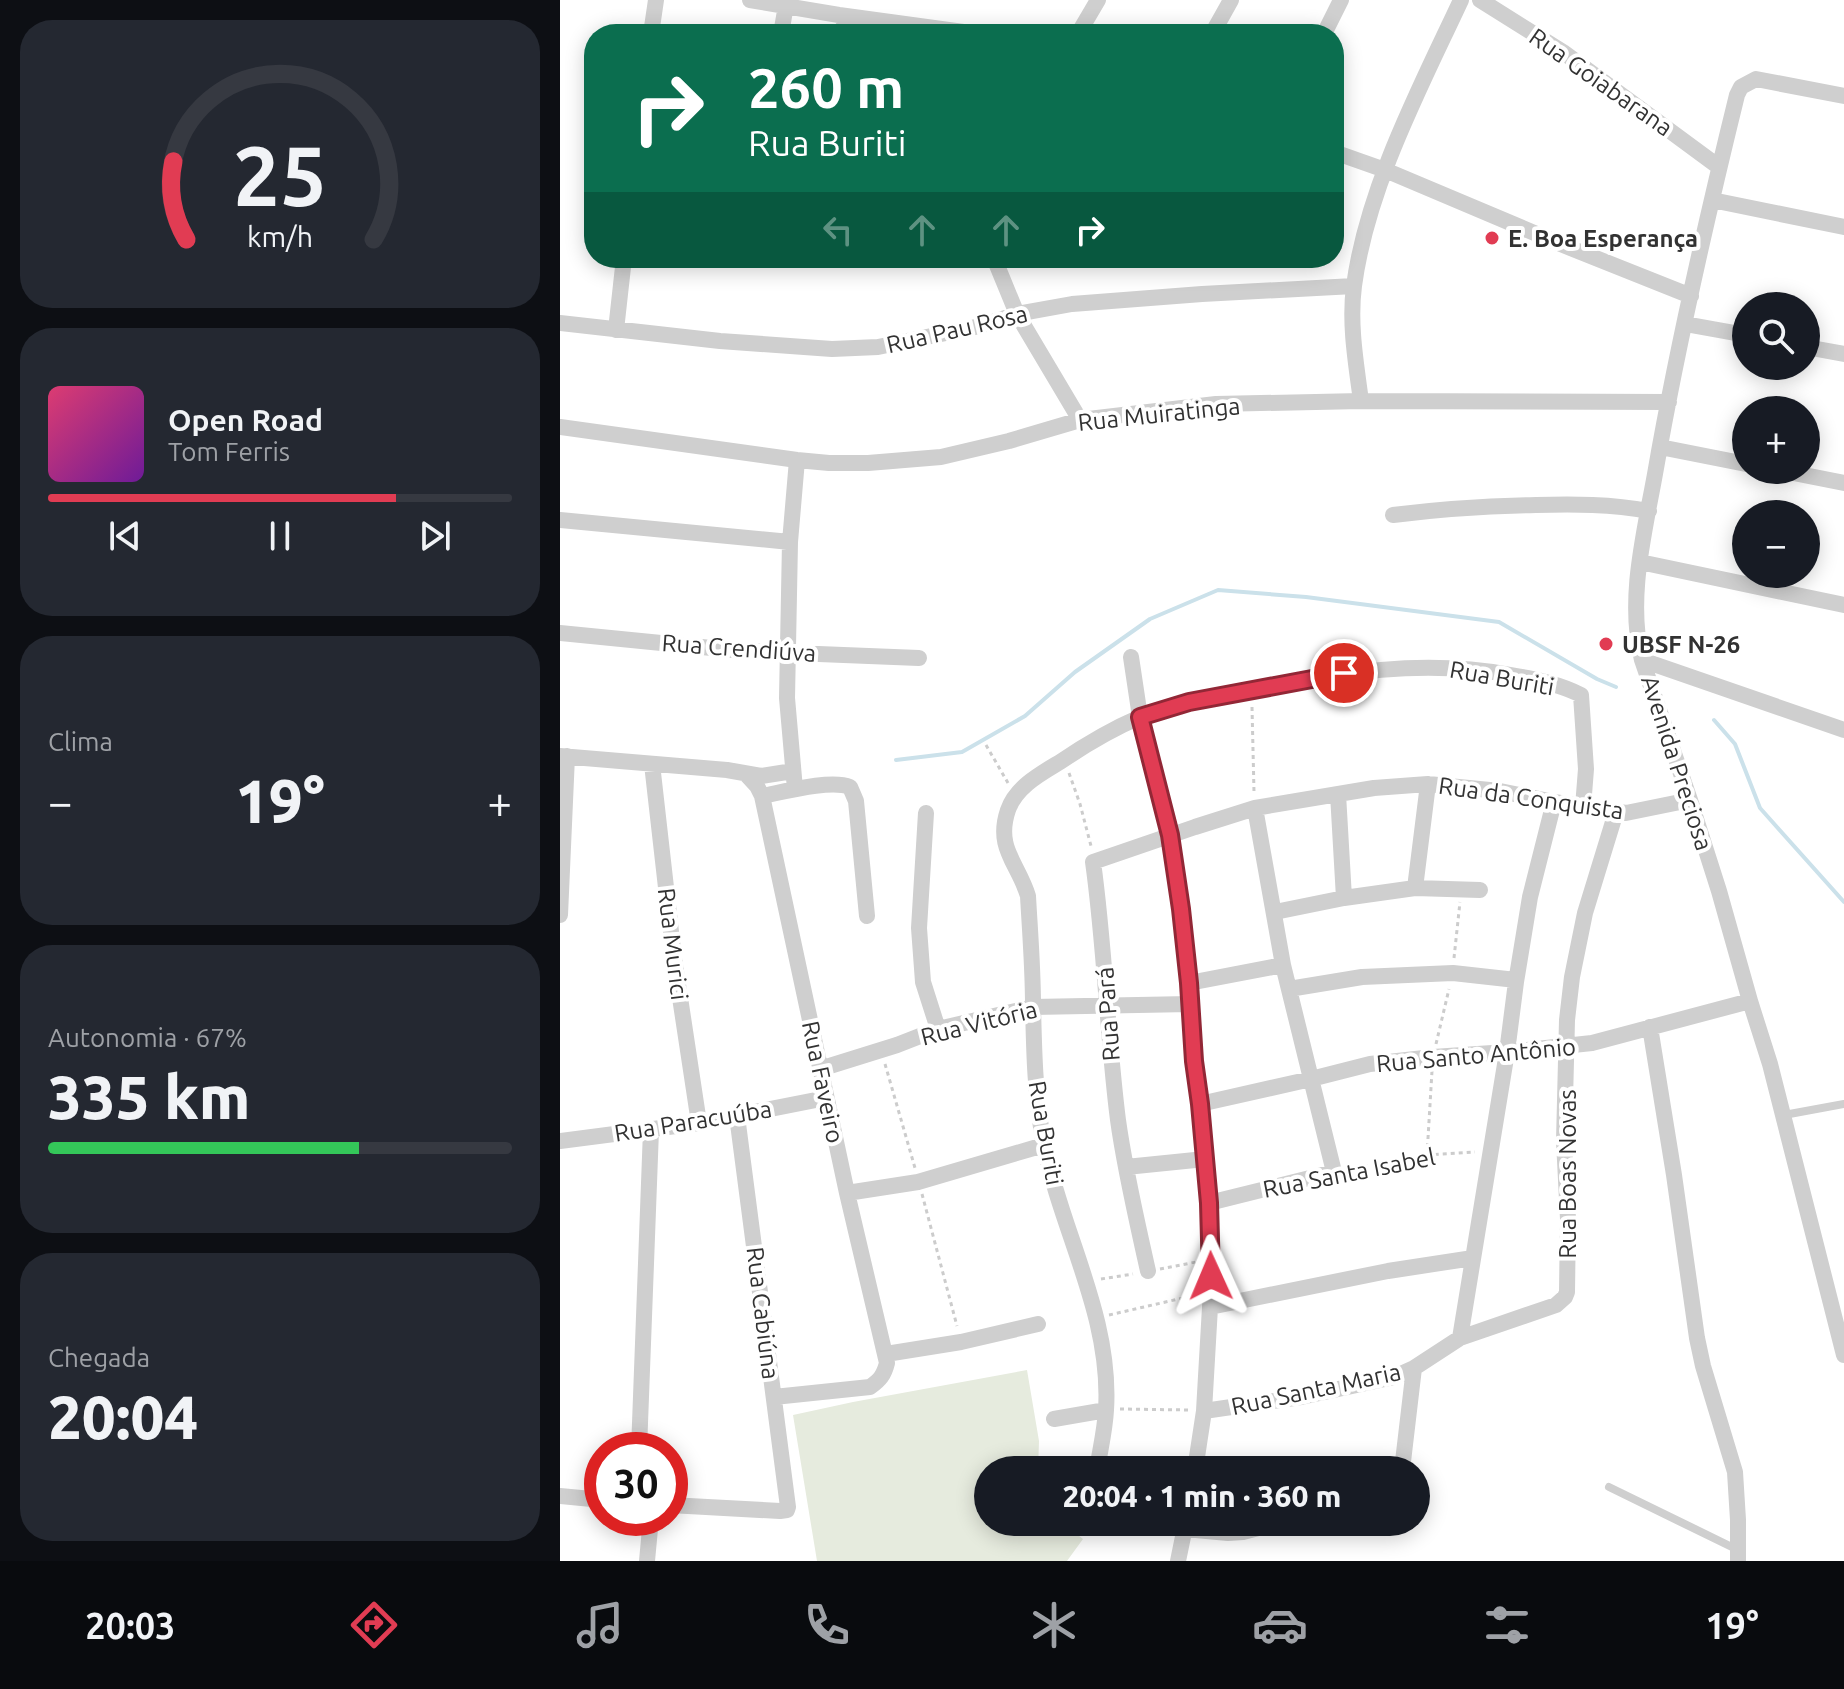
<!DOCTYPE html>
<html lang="pt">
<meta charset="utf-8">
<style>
body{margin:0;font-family:Ubuntu,sans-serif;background:#242831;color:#f1f3f6;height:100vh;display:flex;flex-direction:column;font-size:30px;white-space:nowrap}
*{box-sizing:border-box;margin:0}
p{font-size:26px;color:#9ea1a6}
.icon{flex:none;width:44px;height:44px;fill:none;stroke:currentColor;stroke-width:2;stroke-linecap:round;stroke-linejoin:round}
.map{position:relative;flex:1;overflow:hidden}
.sheet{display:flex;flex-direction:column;gap:20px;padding:20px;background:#0d0f14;width:560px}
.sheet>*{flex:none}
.banner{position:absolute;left:24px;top:24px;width:760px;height:244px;border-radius:32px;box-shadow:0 4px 20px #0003;background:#0b6e4f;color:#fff;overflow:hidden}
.fabs{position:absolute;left:1172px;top:292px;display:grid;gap:16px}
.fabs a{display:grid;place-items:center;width:88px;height:88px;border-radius:50%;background:#171b24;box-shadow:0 4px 20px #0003;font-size:40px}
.speed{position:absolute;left:24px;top:1432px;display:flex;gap:16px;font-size:40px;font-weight:700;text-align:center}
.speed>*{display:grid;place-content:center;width:104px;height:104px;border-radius:50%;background:#171b24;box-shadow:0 4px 20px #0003;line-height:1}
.speed .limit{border:12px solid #d22;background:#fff;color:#111}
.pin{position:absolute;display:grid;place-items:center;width:68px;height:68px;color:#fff;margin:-34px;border:4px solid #fff;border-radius:50%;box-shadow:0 2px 8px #0007}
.me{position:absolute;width:88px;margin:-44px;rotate:359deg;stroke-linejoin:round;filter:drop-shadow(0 0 6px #0008)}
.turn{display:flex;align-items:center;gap:28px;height:168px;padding:0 32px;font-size:36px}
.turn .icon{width:104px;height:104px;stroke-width:2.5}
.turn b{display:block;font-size:56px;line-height:68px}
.lanes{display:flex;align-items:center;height:76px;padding:0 32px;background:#0003;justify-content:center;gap:40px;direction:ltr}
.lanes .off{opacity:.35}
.big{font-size:60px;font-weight:800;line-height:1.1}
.sheet .widget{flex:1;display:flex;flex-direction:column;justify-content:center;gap:12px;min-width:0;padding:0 28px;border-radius:32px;background:#242831}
.sheet .dial{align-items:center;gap:0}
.dial svg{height:208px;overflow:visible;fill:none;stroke:#363941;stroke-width:7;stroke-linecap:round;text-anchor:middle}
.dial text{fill:#f1f3f6;stroke:none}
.song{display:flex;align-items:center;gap:24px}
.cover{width:96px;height:96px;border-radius:12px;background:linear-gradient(135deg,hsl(340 70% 55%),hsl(280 70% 35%))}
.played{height:8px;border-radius:4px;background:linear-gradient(90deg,#e13c53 75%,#363941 75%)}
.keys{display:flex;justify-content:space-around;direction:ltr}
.heat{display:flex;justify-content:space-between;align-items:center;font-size:44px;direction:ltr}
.charge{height:12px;border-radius:6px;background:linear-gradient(90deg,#34c759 67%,#363941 0)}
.trip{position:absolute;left:414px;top:1456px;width:456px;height:80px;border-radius:40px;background:#171b24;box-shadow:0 4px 20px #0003;font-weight:800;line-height:80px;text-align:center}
.menu{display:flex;height:128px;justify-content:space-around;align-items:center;background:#090b0e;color:#9ea1a6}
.menu .icon{width:56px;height:56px}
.menu .current{color:#e13c53}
.menu b{font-size:36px;color:#f1f3f6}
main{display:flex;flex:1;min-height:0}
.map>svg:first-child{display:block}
.green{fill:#e6ebde}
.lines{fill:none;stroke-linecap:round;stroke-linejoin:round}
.stream{stroke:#cbe1ea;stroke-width:4}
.path{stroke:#ccc;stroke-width:3;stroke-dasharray:4 4;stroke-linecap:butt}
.service{stroke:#cfcfcf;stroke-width:8}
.minor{stroke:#cfcfcf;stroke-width:16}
.route-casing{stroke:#922736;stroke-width:20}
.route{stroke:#e13c53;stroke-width:14}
.poi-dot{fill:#e13c53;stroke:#fff;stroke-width:3}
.labels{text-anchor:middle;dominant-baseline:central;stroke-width:8;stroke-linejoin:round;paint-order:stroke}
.street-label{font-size:24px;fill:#323232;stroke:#fff}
.poi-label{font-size:24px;font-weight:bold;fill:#323232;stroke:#fff;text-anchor:start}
</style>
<main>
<section class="sheet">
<div class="widget dial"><svg viewBox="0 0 100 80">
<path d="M14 69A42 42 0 1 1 86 69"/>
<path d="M14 69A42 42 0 0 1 9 39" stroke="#e13c53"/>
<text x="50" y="56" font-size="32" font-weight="700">25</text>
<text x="50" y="72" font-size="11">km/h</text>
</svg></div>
<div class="widget">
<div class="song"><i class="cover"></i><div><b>Open Road</b><p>Tom Ferris</p></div></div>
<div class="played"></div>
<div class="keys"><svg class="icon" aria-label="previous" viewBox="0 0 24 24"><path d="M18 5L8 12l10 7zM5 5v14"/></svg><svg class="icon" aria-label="pause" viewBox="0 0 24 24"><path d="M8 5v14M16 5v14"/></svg><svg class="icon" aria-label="next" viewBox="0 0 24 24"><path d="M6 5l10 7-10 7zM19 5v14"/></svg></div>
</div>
<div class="widget"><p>Clima</p>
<div class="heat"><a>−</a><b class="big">19°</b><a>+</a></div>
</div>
<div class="widget"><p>Autonomia · 67%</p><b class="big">335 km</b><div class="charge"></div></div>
<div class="widget"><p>Chegada</p><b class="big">20:04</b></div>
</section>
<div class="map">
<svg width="1284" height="1561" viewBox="0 0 1284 1561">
<rect width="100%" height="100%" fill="#fff"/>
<path class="green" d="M467,1370L479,1441L478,1470H428V1522H501L523,1539L507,1561H257L233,1415L293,1402Z"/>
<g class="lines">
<path class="stream" d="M1154,720L1175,744L1200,808L1284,902
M336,760L402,752L465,716L515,672L590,619L658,590L746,597L939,622L1037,679L1056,687"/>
<path class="path" d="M692,707L694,792
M426,745L448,783
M509,773L520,804L531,846
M894,958L900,902
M876,1044L889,989
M325,1064L355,1168
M867,1155L872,1071
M788,1169L867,1155L915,1152
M362,1194L397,1326
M600,1269L636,1262
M541,1279L573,1274
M549,1315L636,1295
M560,1409L629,1410"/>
<path class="service" d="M1224,1115L1284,1104
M1049,1487L1178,1550"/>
<path class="minor" d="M190,0L279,15L418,34
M920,0L1003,52L1159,167
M279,15L297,34
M91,34L96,0
M221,34L226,5
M518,34L538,0
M652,34L671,0
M764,34L781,0
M1284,96L1196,79L1181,87L1177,95C1146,221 1117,347 1095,474C1084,535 1067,599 1082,660L1130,800L1159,891L1190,1001L1210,1064L1284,1355
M774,152L825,170L998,243L1131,296
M1152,200L1284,227
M434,258L457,314L520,420
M0,323L160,341L272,349L318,347L420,326L457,314L512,304L642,294L794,286
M1125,324L1186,335
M56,330L64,258
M1246,347L1284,354
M801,401C796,363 789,324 794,286C807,188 860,88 901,0
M0,427L237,460L269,463H308L381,457L449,441L520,420L656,404L801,401L1109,402
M1100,447L1186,464
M1219,470L1284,483
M833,515C880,509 928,506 976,505C1014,504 1051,504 1089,511
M0,520L230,542
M1080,562L1284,605
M0,633L182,651L359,658
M571,657L580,717L610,835L621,909L629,983L634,1061L640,1104L649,1203L652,1260L650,1307L644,1411L635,1470
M1082,660L1284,730
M0,756L167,770L201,776L233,771
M92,764L114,958L139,1123
M186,774L197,786L202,796L287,1193L327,1363C324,1375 320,1380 310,1387L214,1397
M235,789L227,698L230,542L237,460
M778,794L784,898
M202,796C223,792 271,779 290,787L296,801L307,916
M366,813L359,928L363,982L378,1029
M855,888L868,784
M715,912L784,898L855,888L920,890
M0,915L7,756
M629,983L723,965
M729,989L802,977L893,973L956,980
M1090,1027L1114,1175L1137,1338L1143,1366L1175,1472L1178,1520V1561
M260,1069L337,1045L378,1029L473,1007L630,1004
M640,1104L751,1079L810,1064L873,1057L947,1052L1032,1043L1190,1001
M0,1141L139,1123L266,1098
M566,1167L645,1159
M287,1193L358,1182L484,1145
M649,1203L774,1172L723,965L695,808
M588,1271C577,1221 565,1171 558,1120C547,1034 545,947 533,862L635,827L695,808L814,788L868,784L940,791L994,802L1066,813L1130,800
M650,1307L828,1271L913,1258
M900,1338L947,1052L956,982L970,897L994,802
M326,1354L401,1342L478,1324
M644,1411L741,1397L834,1377L854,1368L900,1338L996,1305L1005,1297L1007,1292L1008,1219L1004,1141L1007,1020L1012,977L1025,913L1056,812
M494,1419L546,1410
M79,1450L91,1130
M537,1470C540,1450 545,1430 546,1410C552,1317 502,1233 484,1145C475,1098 474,1052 473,1005C473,969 470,932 468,896C458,863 435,848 448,810C456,787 480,774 500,762C525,745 552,729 580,717C616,702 655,700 692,691C779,672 863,659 951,675C975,679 1000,684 1021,695L1026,769L1023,807
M842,1470L854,1368
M0,1496L42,1500
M110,1505L220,1511L227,1510L228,1507L177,1116
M625,1529L668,1533L683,1532L721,1522
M87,1561L91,1518
M618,1561L626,1522"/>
</g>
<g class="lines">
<g class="route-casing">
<path id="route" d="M651,1276L649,1203L640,1104L634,1061L629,983L621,909L610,835L580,717L629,702L784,673"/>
</g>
<use href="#route" class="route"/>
</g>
<g class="poi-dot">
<circle cx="932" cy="238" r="8"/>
<circle cx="1046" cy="644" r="8"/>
</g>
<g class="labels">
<g class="street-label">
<text transform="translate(1041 82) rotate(35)">Rua Goiabarana</text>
<text transform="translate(397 329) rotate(-13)">Rua Pau Rosa</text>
<text transform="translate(599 414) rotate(-6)">Rua Muiratinga</text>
<text transform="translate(179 648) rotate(4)">Rua Crendiúva</text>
<text transform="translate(942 678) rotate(10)">Rua Buriti</text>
<text transform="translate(1117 763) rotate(72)">Avenida Preciosa</text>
<text transform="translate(971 798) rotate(8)">Rua da Conquista</text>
<text transform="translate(113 944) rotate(83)">Rua Murici</text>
<text transform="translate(548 1014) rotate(-94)">Rua Pará</text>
<text transform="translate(419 1023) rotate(-14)">Rua Vitória</text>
<text transform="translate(916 1055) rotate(-5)">Rua Santo Antônio</text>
<text transform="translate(263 1082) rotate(78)">Rua Faveiro</text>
<text transform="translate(133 1121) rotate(-9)">Rua Paracuúba</text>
<text transform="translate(486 1133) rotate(80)">Rua Buriti</text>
<text transform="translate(789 1173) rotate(-11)">Rua Santa Isabel</text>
<text transform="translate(1007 1174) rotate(-90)">Rua Boas Novas</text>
<text transform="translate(203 1313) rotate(83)">Rua Cabiúna</text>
<text transform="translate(756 1389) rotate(-12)">Rua Santa Maria</text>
</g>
<g class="poi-label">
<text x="948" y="238">E. Boa Esperança</text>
<text x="1062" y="644">UBSF N-26</text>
</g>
</g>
</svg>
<div class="fabs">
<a><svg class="icon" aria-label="search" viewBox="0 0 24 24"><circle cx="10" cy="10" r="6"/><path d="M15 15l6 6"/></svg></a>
<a>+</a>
<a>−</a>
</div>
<div class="speed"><div class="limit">30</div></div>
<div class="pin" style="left:784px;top:673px;background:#d93025"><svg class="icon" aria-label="arrive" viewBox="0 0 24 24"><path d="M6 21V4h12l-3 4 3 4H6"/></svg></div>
<svg class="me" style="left:651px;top:1276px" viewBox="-20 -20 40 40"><path d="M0-17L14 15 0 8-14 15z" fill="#e13c53" stroke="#fff" stroke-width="4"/></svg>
<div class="trip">20:04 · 1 min · 360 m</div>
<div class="banner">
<div class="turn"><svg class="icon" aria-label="right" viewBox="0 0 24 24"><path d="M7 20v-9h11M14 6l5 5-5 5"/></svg><div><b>260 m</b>Rua Buriti</div></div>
<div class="lanes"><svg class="icon off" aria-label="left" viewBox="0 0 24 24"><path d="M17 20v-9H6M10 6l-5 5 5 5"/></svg><svg class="icon off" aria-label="ahead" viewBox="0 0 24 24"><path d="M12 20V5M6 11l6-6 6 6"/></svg><svg class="icon off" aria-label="ahead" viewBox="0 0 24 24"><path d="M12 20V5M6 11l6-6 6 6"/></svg><svg class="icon" aria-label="right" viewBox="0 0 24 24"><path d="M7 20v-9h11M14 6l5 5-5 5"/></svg></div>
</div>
</div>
</main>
<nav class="menu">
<b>20:03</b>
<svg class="icon current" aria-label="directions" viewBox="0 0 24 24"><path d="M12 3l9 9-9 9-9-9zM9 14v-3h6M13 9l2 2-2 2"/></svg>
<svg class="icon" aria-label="music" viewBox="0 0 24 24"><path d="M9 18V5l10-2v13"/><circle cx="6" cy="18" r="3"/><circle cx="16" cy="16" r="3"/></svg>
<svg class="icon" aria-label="phone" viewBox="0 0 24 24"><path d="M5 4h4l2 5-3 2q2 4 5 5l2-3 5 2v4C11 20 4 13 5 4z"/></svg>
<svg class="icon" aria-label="climate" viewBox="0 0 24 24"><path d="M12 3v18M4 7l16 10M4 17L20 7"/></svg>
<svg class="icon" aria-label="car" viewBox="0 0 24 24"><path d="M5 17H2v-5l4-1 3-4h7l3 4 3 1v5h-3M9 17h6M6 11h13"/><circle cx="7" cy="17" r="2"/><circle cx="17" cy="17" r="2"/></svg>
<svg class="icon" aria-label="filters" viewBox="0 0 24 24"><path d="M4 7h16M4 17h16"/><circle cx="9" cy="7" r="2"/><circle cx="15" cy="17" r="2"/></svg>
<b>19°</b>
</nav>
